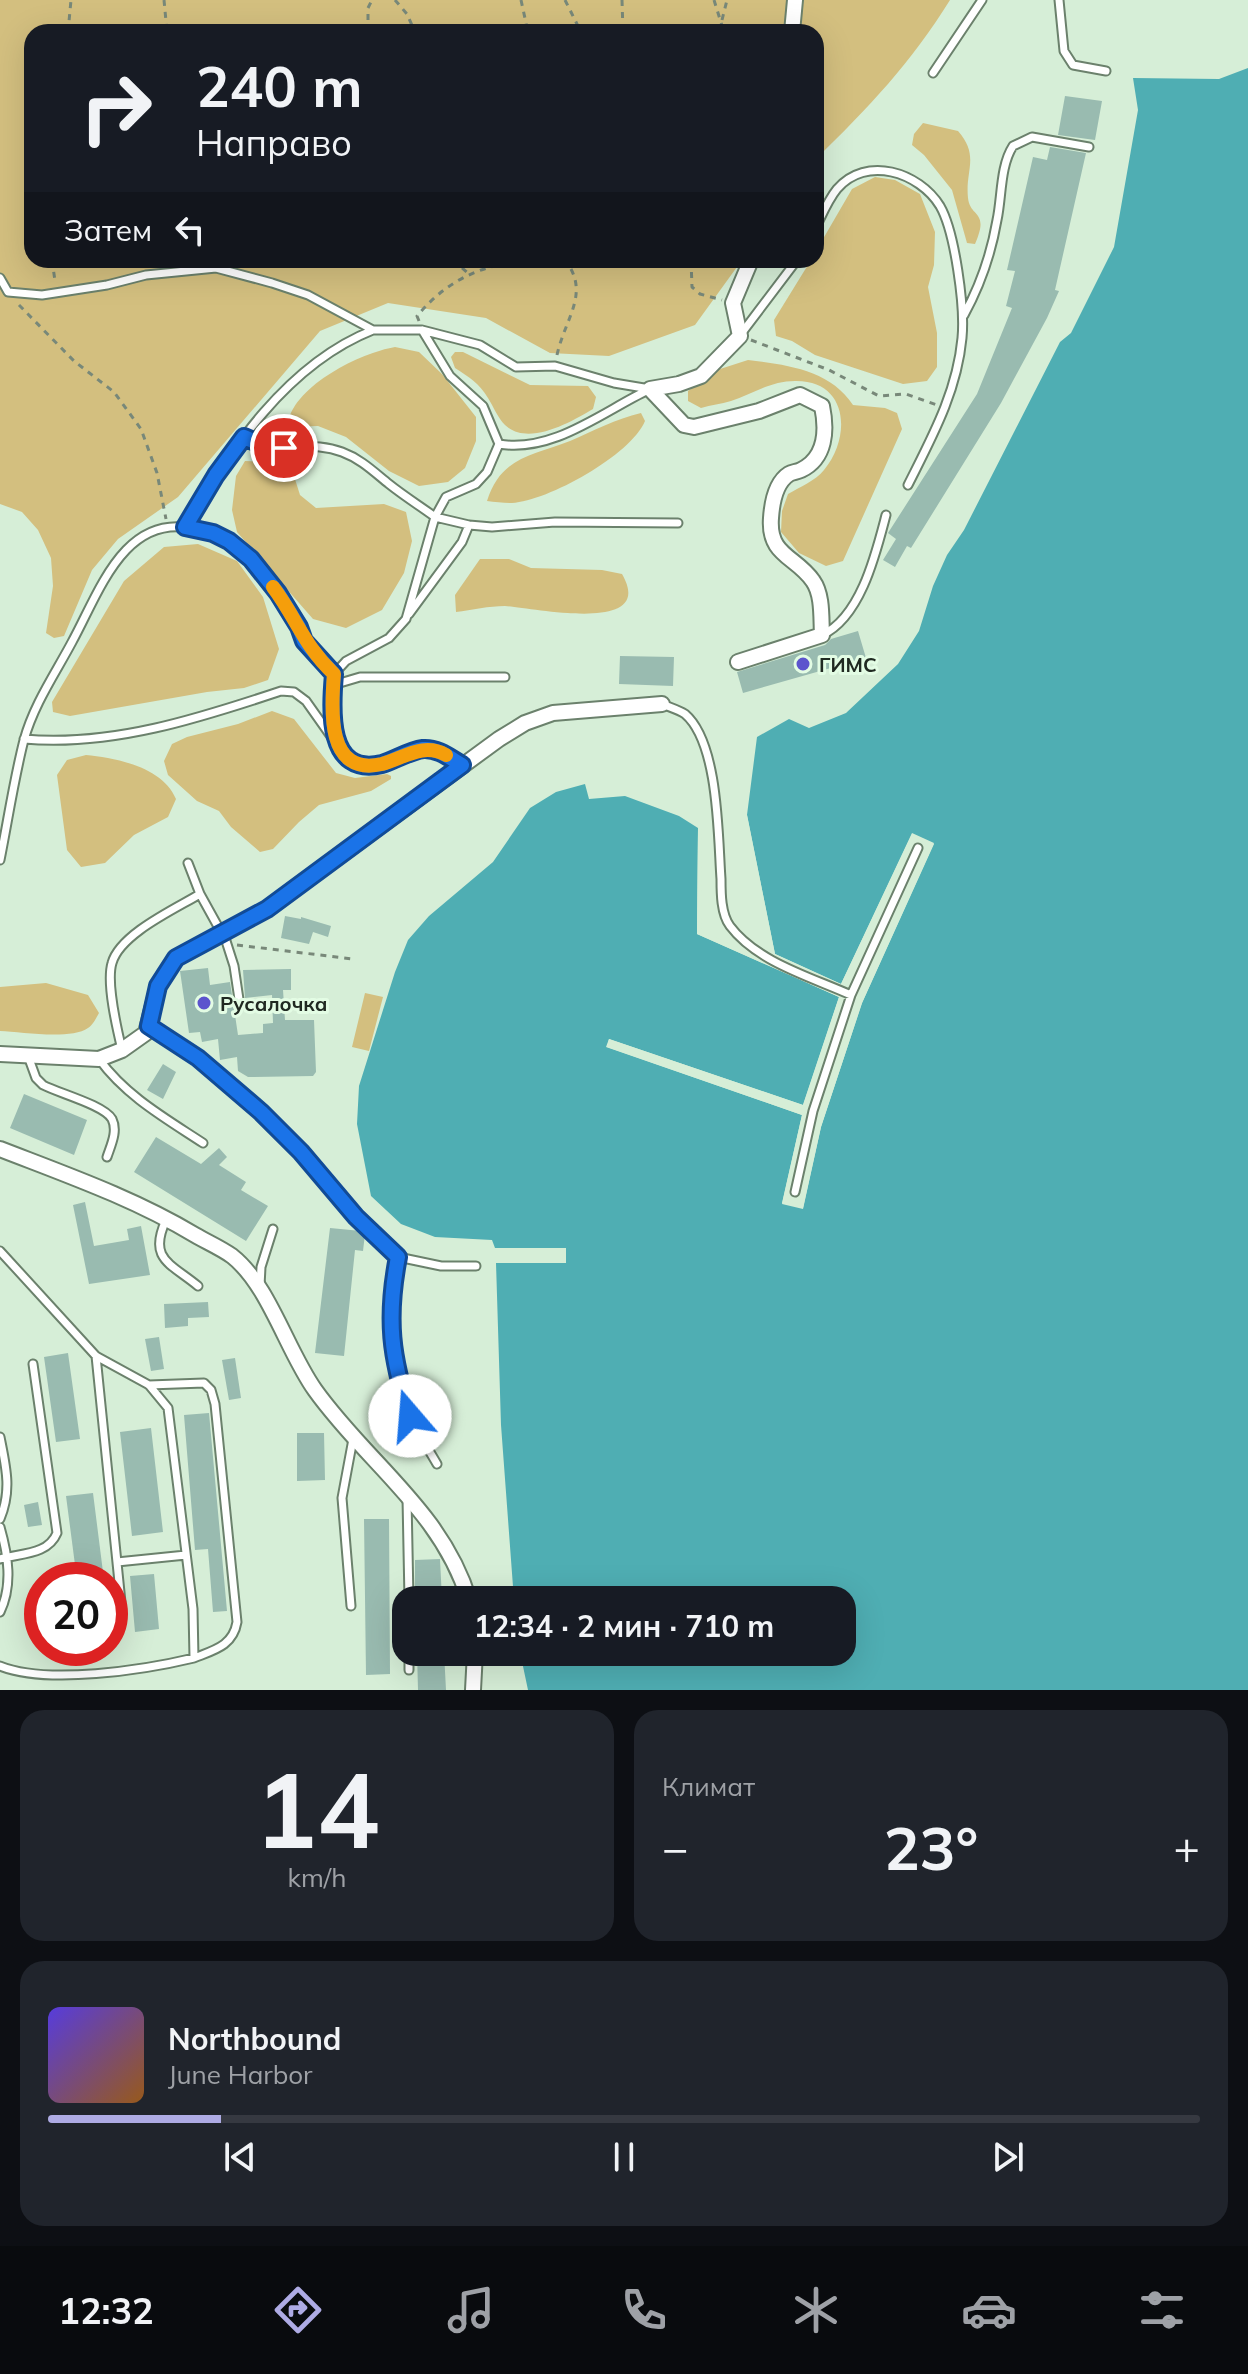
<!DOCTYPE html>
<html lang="ru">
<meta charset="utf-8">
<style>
body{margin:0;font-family:Mulish,sans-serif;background:#20242c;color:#f1f3f6;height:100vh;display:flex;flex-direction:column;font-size:30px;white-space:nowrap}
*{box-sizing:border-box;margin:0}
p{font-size:26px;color:#9ea1a6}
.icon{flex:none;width:44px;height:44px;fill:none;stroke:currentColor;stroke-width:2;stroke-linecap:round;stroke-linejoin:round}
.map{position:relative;height:1690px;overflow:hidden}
.sheet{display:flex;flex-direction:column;gap:20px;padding:20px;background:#0d0f14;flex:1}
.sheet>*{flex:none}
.guide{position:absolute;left:24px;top:24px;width:800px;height:244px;border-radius:24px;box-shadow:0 8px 32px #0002;background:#171b24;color:#f1f3f6;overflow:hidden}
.speed{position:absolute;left:24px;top:1562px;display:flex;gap:16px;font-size:40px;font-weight:700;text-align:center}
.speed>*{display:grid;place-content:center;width:104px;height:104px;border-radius:50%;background:#171b24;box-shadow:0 8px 32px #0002;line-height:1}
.speed .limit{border:12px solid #d22;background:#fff;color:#111}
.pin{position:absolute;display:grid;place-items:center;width:68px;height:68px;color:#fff;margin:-34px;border:4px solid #fff;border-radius:50%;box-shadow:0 2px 8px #0007}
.me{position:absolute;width:88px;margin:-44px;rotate:342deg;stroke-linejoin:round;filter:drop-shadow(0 0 6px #0008)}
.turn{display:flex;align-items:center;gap:28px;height:168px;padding:0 40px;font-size:36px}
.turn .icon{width:104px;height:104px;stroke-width:2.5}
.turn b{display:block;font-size:56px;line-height:68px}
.then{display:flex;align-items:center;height:76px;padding:0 40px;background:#0003;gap:16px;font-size:30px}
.big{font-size:60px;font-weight:700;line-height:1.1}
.sheet .tile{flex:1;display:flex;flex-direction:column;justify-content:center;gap:12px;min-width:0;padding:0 28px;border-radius:24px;background:#20242c}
.sheet .dial{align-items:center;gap:0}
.dial b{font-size:104px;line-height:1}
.song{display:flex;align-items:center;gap:24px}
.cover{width:96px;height:96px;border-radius:12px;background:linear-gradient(135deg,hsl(250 70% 55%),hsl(30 70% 35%))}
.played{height:8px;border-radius:4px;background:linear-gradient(90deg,#aeabe4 15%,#363941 15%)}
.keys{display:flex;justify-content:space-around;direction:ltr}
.heat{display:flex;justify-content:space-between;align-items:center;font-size:44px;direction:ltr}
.sheet .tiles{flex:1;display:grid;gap:20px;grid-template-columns:1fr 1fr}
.tile:last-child{grid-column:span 2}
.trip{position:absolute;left:392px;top:1586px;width:464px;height:80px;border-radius:24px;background:#171b24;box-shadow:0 8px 32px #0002;font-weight:700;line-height:80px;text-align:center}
.dock{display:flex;height:128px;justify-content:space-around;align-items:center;background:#090b0e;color:#9ea1a6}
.dock .icon{width:56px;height:56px}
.dock .on{color:#aeabe4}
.dock b{font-size:36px;color:#f1f3f6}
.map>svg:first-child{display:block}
.green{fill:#d3bf7f}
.water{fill:#4faeb3}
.pier{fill:#d6eed7}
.building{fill:#99bbb0}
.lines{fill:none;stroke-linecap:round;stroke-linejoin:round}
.lane-casing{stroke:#6b816c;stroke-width:11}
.street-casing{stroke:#6b816c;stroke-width:18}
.path{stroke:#788879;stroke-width:3;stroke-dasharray:6 6;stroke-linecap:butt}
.lane{stroke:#fff;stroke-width:7}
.street{stroke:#fff;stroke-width:14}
.route-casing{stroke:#114b97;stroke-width:20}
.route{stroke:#1a73e8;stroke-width:14}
.slow{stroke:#f59e0b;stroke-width:14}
.poi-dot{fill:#5c54cd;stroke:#e3fce4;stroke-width:3}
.labels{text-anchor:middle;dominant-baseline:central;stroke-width:6;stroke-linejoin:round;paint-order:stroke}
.poi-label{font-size:20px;font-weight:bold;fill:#202921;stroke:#e3fce4;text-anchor:start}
</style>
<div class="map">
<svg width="1248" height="1690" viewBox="0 0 1248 1690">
<rect width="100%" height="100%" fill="#d6eed7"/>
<path class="green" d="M0,0H950C911,63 869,107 816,159V32H32V260H742L695,325L609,356L550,353L486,318L388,303L320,331L178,497L118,539L92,570L64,636L54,638L46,633L53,586L51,558L38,530L22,512L0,504Z
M923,123L958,131C980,156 965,170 968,198C970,218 990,210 975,244L967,243L952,190L924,155L912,145L914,134Z
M875,177L895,180L920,194L935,232L934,265L928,287L937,333V367L927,381L903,384L815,355L792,341L776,336L774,320L811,260H816V251L852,189Z
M395,347L419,352L442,374L476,417V441L465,468L448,482L419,486L389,471L346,437L318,426L291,427L288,422C296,385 360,353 395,347Z
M455,352H463L530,385L588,386L596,397L593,409C571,422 528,447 505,425C498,418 493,406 488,398C479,383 469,377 455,368L451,357Z
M748,360C787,365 830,370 853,405L885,408L897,413L902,429L843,561L826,566L799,553L781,532L782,511L788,494C800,487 815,481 824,470C852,436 848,380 795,381C771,381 752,394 731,401C721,404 711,405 701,408L688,401V391L717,370Z
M641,413L645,421C631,455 548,501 512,503C504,503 495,502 487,501C501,456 533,456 570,441C593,431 616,419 641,413Z
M245,461L271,462L294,476L300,495L316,508L384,504L406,512L412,541L404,573L382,610L346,628L313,619L237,532L232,510L236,476Z
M198,544L237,561L263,597L279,649L268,680L244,688L207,692L70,716L53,712L52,702L124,581L164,547Z
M480,559H509L531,568L602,570L622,574C658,636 530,607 505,606C489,606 472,610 456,612L455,595Z
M272,711L294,719L336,773L355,778L387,774L391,776V779L371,791L319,805L299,822L273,849L260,852L231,827L219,811L197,801L168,775L164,761L172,744L187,737L238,724Z
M86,755C116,758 163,767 176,799L168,817L134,835L105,863L81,867L67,850L57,775L67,760Z
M46,983L88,995L99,1013C96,1018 93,1025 88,1028C71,1040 21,1032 0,1031V987Z
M365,993L383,997L369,1051L352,1047Z"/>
<path class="water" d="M1248,68V1690H528L520,1652H842V1600H514L501,1425L496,1263H566V1248H495L492,1240L435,1237L401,1224L371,1196L357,1124L359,1086L395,972L408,940L429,916L493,862L530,808L556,792L585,784L589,799L625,796L679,816L698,828L697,934L839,997L803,1105L609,1039L607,1047L802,1115L782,1203L803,1208L821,1127L862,1003L934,844L912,834L841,984L775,954L747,815L757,737L789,719L809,728L846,713L898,664L919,631L933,586L947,555L964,530L1060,342L1071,333L1114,247L1138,110L1133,78L1219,79Z"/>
<path class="pier" d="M747,815L775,954L841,984L912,833L934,843L862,1003L821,1127L803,1209L782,1204L802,1115L606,1047L609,1039L803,1105L839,997L697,934L698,828L702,827L701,931L843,995L807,1107L802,1109L611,1044L805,1112L787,1201L800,1204L817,1126L858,1002L928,845L914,839L845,986L841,988L771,956L743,816Z"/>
<path class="building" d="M1065,96L1102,101L1095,140L1058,135Z
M1050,147L1086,153L1055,290L1059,291L1047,318L1001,403L911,548L907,546L895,567L883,560L896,539L888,533L977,394L1012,308L1006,306L1015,271L1007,270L1033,157L1047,160Z
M858,631L866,658L743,693L737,672L825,645L831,639Z
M620,656L674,657L673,686L619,684Z
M285,916L301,919V917L331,926L328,937L313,932L309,944L281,938Z
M208,968L210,985L230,982L238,1035L263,1033V1024L273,1023L272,995L245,998L243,970L291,969V990H283L285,1020H314L316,1072L313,1076L248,1077L238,1071L237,1057L220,1060L218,1039L202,1042L200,1032L189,1033L180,971Z
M163,1064L176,1072L163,1099L147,1090Z
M24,1094L87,1120L74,1155L10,1128Z
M156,1137L201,1164L219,1148L227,1157L219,1165L246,1182L241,1190L268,1206L246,1241L134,1172Z
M85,1202L94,1246L129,1240L127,1229L141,1226L150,1275L89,1284L73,1205Z
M330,1228L361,1231L365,1234L363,1251L355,1250L344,1356L315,1353Z
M208,1302L209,1317L188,1318V1326L165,1328L164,1304Z
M159,1337L164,1369L151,1371L145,1339Z
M68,1353L80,1439L56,1442L44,1357Z
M235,1358L241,1398L229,1400L222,1360Z
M209,1413L227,1611L213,1612L208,1549L195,1550L184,1415Z
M151,1428L163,1532L132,1536L120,1432Z
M297,1433H324L325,1480L297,1481Z
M93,1493L104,1580H77L66,1496Z
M38,1502L42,1525L28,1527L24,1505Z
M364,1519H389L390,1674L366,1675Z
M440,1559L442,1600H415V1560Z
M154,1574L159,1629L135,1632L130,1576Z
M417,1652H444L446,1690H418Z"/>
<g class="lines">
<g class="lane-casing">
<path id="lane" d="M1059,0L1064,51L1073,65L1106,71
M933,73L982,0
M816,227C822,215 828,200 837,189C866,155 919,172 940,206C955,232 965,307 962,338C957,392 932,437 908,485
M0,278L8,292L42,295L107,285L146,275L216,268L272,283L308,295L373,330H422L480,345L516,367L555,366L614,383L650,389
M964,315C981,284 991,255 997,220C1002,197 1000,166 1013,146L1032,137L1089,147
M741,334L797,260
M244,437C279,453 310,440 342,452C361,459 374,472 389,484C404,496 420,506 435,517L446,497L476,484L487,472L499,444L483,406L450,376L422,330
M499,444C553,453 602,412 648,390
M185,527C230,450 287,364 373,330
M409,614L462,542L469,525
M822,635C861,617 876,553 886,515
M333,685L360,677H505
M662,704C669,707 679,710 685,714C719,743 718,838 721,879C721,893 721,914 730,926C757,962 811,977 851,995
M24,739C111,747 200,718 281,691L294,692L306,701L335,742
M462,765C448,757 437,750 421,749L384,763L370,766L353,762L336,743L332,710L333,685L334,674L346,661L389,638L406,619L435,517L469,525L492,527L555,522L678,523
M0,860C8,820 14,779 24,740C34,704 55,674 72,642C99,593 124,512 195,529C207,532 219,535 229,541C279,573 292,636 334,674
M188,863L200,894L226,941L234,966L240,1006
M149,1026L198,1058L261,1112L301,1152L356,1217L398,1257L441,1266H476
M122,1050C117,1029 106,983 112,963C120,934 175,909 200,894
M28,1056L36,1078L43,1085C58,1093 104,1105 112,1119C118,1131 111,1145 107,1157
M99,1059C126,1096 165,1118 203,1143
M795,1192L813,1111L851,995L918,848
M166,1220C148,1259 170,1263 198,1286
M0,1251L96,1356L149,1385L168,1408L193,1609L194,1658C144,1670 47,1685 0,1666
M398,1257C388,1310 388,1364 409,1416C417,1432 428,1448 437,1464
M260,1286L261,1267L273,1229
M96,1356L121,1602
M149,1385L204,1383L211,1390L215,1404L237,1622C233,1646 214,1650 194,1658
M0,1437C6,1467 12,1490 0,1519
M407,1498L409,1600
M0,1527C8,1555 13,1585 0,1612
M0,1559C21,1553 48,1555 57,1533L33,1364
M117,1562L186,1555
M351,1606L342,1498L353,1439
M409,1652V1670"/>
</g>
<g class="street-casing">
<path id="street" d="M792,32L795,0
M738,662L822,635C821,619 823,595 813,581C796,556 768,556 771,518C772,503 775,483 789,474C792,472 797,472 801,470C826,458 827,430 822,406L800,395L759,411L694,427L684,425L650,389L679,384L701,376L740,336L733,303L751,260
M0,1054L99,1059L122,1050L146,1033L158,986L176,958L267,909L499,739L525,723L553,713L662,704
M0,1149C67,1175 133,1198 195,1235C207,1242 221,1248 232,1256C269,1285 287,1351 315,1390C367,1463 442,1511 469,1600
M473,1690L475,1652"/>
</g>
<path class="path" d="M164,0L167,32
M395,0L407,14L415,32
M521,0L528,32
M565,0L581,32
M622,0L623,32
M714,0L724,32
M722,20L727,0
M68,32L71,0
M368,32V8L372,0
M52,260L55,281
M453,260L469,274
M691,260L692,287L700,294L722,300
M19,305L74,361L114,392L141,429L157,473L166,519
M419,321L417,316C448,279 483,264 531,260
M751,340L829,370L879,396L906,394L937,405
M557,355C565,318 591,293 565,260
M237,945L353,959"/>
<use href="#lane" class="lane"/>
<use href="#street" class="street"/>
</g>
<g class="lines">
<g class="route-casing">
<path id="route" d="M284,448L260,444L244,437L216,475L185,527L213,533L229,541L251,559L278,593L299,627L304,641L334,674C331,709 326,777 382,764C395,760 409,751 423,749C438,748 450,758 462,765L267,909L176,958L158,986L149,1026L198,1058L261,1112L301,1152L356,1217L398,1257C386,1319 391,1357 410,1416"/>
</g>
<use href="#route" class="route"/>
<path class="slow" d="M273,587C297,619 304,646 334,674C331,709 326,777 382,764C404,758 423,742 446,755"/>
</g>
<g class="poi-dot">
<circle cx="803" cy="664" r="8"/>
<circle cx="204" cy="1003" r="8"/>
</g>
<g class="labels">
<g class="poi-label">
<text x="819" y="664">ГИМС</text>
<text x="220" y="1003">Русалочка</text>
</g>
</g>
</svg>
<div class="speed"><div class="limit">20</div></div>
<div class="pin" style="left:284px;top:448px;background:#d93025"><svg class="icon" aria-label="arrive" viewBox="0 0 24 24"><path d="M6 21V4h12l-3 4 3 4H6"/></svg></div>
<svg class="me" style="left:410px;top:1416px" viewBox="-20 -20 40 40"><circle r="19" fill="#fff"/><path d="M0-13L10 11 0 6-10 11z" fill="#1a73e8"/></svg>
<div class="trip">12:34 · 2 мин · 710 m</div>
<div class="guide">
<div class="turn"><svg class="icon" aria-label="right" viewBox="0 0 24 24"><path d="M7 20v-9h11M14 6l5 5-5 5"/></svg><div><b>240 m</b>Направо</div></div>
<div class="then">Затем<svg class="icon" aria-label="left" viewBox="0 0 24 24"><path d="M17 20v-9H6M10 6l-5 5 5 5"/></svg></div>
</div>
</div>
<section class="sheet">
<div class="tiles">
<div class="tile dial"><b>14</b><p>km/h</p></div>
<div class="tile"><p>Климат</p>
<div class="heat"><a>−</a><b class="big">23°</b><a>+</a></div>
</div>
<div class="tile">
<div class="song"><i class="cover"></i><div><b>Northbound</b><p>June Harbor</p></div></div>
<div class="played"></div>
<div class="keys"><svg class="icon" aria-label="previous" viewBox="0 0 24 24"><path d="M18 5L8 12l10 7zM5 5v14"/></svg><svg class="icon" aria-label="pause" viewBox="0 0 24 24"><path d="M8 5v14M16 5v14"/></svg><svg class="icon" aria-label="next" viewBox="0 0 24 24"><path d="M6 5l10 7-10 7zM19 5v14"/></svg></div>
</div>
</div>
</section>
<nav class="dock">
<b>12:32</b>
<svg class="icon on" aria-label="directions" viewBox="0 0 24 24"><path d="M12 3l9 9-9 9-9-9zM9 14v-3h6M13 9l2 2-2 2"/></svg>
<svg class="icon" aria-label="music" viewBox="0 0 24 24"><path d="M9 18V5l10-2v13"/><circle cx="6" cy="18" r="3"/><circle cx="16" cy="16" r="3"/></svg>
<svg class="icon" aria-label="phone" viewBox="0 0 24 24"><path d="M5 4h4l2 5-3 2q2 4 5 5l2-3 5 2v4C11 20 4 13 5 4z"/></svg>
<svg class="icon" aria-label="climate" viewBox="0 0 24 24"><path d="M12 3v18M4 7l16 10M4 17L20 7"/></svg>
<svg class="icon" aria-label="car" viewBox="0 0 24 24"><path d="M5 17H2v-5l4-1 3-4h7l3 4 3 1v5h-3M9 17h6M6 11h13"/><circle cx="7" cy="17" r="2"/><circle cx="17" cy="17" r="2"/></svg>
<svg class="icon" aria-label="filters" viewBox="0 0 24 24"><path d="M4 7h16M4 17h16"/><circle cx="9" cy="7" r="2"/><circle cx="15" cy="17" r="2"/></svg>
</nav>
